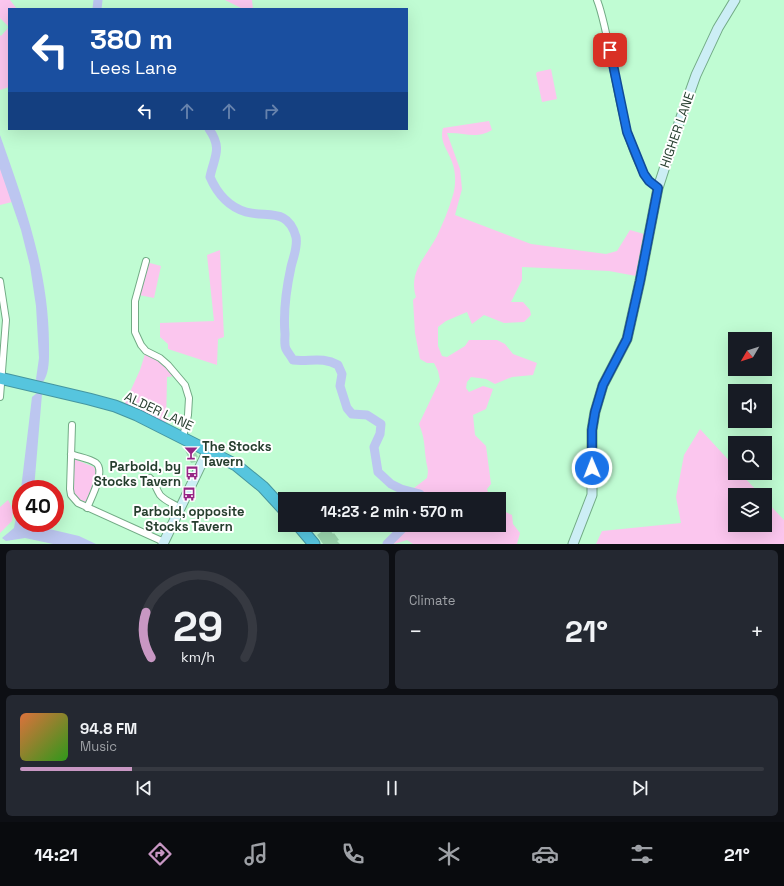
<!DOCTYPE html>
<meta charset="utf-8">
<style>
body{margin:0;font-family:"Space Grotesk",sans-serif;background:#242831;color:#f1f3f6;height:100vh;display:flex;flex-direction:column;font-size:15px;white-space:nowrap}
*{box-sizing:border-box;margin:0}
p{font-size:13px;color:#9ea1a6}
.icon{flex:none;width:22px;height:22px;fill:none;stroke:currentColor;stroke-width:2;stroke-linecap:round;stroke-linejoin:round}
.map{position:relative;height:544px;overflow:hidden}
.side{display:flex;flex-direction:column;gap:6px;padding:6px;background:#0d0f14;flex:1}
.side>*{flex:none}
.banner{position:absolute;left:8px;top:8px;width:400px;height:122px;border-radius:0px;box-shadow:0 4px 16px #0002;background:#1a4fa0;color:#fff;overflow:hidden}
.needle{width:26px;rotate:231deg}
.fabs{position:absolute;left:728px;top:332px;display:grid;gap:8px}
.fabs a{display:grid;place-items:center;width:44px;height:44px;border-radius:0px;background:#171b24;box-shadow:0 4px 16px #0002;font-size:20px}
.speed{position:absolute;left:12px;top:480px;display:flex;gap:8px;font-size:20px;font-weight:700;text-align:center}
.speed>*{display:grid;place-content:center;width:52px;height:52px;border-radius:50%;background:#171b24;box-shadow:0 4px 16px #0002;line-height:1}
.speed .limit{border:6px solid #d22;background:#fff;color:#111}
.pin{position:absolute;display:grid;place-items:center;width:34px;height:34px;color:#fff;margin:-17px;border-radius:8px;box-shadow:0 2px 6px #0006}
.me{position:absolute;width:44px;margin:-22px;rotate:359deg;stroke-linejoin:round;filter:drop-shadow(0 0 3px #0008)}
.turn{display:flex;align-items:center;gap:14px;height:84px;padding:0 16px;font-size:18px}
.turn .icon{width:52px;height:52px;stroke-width:2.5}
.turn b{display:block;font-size:28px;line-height:34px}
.lanes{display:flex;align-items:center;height:38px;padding:0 16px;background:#0003;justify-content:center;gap:20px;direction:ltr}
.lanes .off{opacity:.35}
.big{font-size:30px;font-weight:600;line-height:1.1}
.side .widget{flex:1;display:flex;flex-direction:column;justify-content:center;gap:6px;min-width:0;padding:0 14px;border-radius:6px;background:#242831}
.side .dial{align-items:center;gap:0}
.dial svg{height:104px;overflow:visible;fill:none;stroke:#363941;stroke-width:7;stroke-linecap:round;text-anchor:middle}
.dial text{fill:#f1f3f6;stroke:none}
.song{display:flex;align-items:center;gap:12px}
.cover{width:48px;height:48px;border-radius:6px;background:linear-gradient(135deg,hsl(20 70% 55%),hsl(110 70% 35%))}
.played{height:4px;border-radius:2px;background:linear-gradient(90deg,#c897c3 15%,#363941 15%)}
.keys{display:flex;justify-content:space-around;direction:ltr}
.heat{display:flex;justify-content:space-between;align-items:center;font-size:22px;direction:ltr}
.side .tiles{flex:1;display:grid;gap:6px;grid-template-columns:1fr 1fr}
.widget:last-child{grid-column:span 2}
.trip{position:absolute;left:278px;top:492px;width:228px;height:40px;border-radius:0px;background:#171b24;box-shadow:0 4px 16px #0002;font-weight:600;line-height:40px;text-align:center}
.dock{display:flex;height:64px;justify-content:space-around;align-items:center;background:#090b0e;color:#9ea1a6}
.dock .icon{width:28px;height:28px}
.dock .selected{color:#c897c3}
.dock b{font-size:18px;color:#f1f3f6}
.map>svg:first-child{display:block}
.green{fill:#fbc6ee}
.water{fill:#bcc6f0}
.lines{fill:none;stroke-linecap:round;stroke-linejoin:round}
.river{stroke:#bcc6f0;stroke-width:9}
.building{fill:#9bd6ae}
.street-casing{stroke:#72ab85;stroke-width:8}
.secondary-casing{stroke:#72ab85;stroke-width:11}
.highway-casing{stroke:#4596a0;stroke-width:13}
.street{stroke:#fff;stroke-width:6}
.secondary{stroke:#cceef5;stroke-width:9}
.highway{stroke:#56c5de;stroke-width:11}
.route-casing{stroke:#114b97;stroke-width:10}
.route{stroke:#1a73e8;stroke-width:7}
.labels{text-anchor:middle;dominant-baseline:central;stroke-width:4;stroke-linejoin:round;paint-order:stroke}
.street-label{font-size:13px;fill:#263e2e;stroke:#fff}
.poi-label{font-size:13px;font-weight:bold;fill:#263e2e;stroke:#fff;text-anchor:start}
</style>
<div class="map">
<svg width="784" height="544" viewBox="0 0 784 544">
<rect width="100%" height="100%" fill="#c0fcd3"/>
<path class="green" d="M0,0H10L17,9H9V27L0,18Z
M225,0H252L253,9H243Z
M9,27V87L0,90V35L1,36Z
M551,69L557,99L542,102L536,74L537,72Z
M489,121L492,130C475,140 465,132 447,133L460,169L462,189L455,215L531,244L606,254L617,251L630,230L644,234L636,276L609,271L522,267V280L511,302H523L530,310L531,315L524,322L504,323L484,315L472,324L467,312L446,321L438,327V346L442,356L447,357L465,346L469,340H497L505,344L513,354L537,363L533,375L512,377L495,384L486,379L471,377L467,382L466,388L469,392L483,386L493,389L486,409L473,415L475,435L486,446L491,484L487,489L490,499H424L414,488L427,478C429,468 427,468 426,460C424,445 425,439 419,424L440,380L438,371L434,363H427L420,359L415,333L413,300L416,297C408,272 426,257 437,236C443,223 449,209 453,195C456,185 456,172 452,162C448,150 439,142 443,128Z
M0,168L12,202L0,205Z
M220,250L224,337L218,339L217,365L168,349V344L160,337V323L214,321L207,255Z
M146,262L161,266L154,298L139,295Z
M145,354L155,357L176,376L167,377L166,426L124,405L140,370Z
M700,429L735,467V473H740L761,495H735V525H765V500L784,520V544H596L602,531L681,523L676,497L684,455Z
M74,459L94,467L97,473L86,502L78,500L72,490Z
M8,500L13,509L12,521L0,533V507Z
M499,509L512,515L513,524L520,533L517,544H413L407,540L394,544C396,535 405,530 412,525H499Z"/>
<path class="water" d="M0,135C24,203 49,271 49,345C49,357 50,374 42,383V394L34,489H21L32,397L37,393L38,384L36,379L39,358L36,306L30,266L21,230L0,169Z
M21,490V523H37L45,528L79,536L96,544H53L25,538L6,541L2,538L14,528Z"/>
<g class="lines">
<path class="river" d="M97,9L98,0
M209,129C223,149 214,157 210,177C217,193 229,207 246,212C267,218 288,207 296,237C298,247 293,258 291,267C286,290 283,311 285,334C285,339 284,345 286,349C288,353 291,356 293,360C310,362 322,356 338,365L342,374L340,386L347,408L352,414L367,415L381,424L380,434L374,447L378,472L391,484L401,489L420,494L422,499
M387,544L406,525"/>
</g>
<path class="building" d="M188,449L196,453L198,457L194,458L196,462L191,463L185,450Z
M328,527L333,534L334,533L339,540L337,541L340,544H323L317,535Z"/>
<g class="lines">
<g class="street-casing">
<path id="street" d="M597,0C615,45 619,163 658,188
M146,261L135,301V332L141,345L146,351L160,358L168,365L185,385L189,398L188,415L183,437
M0,281L6,320L0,397
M72,425L70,489L71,495L78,503L164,542
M71,454C78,457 89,458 96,463C106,471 91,498 87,508
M150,478C155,483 156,489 160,495C165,501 174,504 180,508"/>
</g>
<g class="secondary-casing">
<path id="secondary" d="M163,544L208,450
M573,544L592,495V430L595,412L603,385L627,339L640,281L658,188L680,120L696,75L718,28L735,0"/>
</g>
<g class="highway-casing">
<path id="highway" d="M0,378L89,399L115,406L137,415L236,465L263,487L285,511
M298,525L314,544"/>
</g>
<use href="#street" class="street"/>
<use href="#secondary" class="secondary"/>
<use href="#highway" class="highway"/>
</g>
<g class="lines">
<g class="route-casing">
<path id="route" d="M592,468V430L595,412L603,385L627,339L640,281L658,188L649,181L644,174L627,132L610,50"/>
</g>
<use href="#route" class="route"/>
</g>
<defs>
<g id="bar-bare" transform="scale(1.08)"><path d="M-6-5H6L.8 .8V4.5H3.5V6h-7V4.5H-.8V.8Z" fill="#962685" stroke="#fff" stroke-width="2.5" paint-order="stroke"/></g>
<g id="bus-bare" transform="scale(1.08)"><path d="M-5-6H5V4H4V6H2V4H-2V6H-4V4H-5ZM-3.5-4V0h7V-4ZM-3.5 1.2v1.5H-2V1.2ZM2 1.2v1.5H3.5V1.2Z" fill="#962685" stroke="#fff" stroke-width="2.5" paint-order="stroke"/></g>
</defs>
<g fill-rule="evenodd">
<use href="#bar-bare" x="191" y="453"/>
<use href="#bus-bare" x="192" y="473"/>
<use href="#bus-bare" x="189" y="494"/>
</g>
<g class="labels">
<g class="street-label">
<text transform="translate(677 130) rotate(-71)">HIGHER LANE</text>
<text transform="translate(159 411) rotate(25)">ALDER LANE</text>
</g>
<g class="poi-label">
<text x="202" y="446">The Stocks<tspan x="202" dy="15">Tavern</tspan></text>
<text x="181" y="466" text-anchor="end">Parbold, by<tspan x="181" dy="15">Stocks Tavern</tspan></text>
<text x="189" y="511" text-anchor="middle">Parbold, opposite<tspan x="189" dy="15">Stocks Tavern</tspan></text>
</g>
</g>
</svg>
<div class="fabs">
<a><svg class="needle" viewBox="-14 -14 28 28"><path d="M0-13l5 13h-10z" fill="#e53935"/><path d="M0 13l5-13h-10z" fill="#9ea1a6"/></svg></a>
<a><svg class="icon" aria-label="sound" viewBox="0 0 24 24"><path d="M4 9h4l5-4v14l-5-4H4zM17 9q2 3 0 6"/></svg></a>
<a><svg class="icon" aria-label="search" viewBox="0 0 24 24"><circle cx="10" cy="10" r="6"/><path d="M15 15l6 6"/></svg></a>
<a><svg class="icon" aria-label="layers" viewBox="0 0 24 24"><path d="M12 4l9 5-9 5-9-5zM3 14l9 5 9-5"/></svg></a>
</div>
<div class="speed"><div class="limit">40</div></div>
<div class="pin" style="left:610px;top:50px;background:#d93025"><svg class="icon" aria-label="arrive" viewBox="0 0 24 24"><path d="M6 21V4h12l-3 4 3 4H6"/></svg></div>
<svg class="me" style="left:592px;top:468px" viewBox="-20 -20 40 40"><circle r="17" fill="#1a73e8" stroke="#fff" stroke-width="3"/><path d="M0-11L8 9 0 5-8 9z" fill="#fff"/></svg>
<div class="trip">14:23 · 2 min · 570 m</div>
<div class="banner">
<div class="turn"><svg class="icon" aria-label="left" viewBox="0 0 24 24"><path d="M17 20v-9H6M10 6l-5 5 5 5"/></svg><div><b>380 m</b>Lees Lane</div></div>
<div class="lanes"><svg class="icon" aria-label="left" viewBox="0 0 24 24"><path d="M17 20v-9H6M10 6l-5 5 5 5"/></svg><svg class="icon off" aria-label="ahead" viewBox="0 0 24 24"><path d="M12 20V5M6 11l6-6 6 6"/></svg><svg class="icon off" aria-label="ahead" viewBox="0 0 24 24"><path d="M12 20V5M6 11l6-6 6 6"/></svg><svg class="icon off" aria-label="right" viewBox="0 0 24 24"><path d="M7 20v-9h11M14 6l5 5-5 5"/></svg></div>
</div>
</div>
<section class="side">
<div class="tiles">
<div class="widget dial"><svg viewBox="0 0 100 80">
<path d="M14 69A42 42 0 1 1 86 69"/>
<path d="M14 69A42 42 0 0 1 10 34" stroke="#c897c3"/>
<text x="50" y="56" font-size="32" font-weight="700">29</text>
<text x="50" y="72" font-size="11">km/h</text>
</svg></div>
<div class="widget"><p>Climate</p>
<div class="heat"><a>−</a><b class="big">21°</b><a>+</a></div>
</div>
<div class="widget">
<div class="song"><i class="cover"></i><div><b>94.8 FM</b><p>Music</p></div></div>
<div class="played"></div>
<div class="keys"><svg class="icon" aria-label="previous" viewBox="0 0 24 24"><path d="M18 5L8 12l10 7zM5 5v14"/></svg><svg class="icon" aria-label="pause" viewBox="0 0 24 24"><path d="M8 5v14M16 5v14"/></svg><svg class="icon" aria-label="next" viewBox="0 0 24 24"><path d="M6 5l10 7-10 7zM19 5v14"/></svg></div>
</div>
</div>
</section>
<nav class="dock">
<b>14:21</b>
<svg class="icon selected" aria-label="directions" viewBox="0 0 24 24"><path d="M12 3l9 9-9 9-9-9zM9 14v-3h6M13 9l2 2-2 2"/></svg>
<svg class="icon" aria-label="music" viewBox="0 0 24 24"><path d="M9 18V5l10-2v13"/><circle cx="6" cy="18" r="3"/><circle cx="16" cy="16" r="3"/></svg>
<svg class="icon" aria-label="phone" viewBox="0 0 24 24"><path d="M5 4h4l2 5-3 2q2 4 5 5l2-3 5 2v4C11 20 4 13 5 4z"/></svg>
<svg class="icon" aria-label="climate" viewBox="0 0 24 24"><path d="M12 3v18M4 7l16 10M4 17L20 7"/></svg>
<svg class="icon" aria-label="car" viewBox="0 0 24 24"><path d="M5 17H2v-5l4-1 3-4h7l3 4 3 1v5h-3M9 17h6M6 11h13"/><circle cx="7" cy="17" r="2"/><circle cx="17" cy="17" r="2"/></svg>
<svg class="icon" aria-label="filters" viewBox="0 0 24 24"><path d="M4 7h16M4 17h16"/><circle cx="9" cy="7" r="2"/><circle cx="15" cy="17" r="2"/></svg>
<b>21°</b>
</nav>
